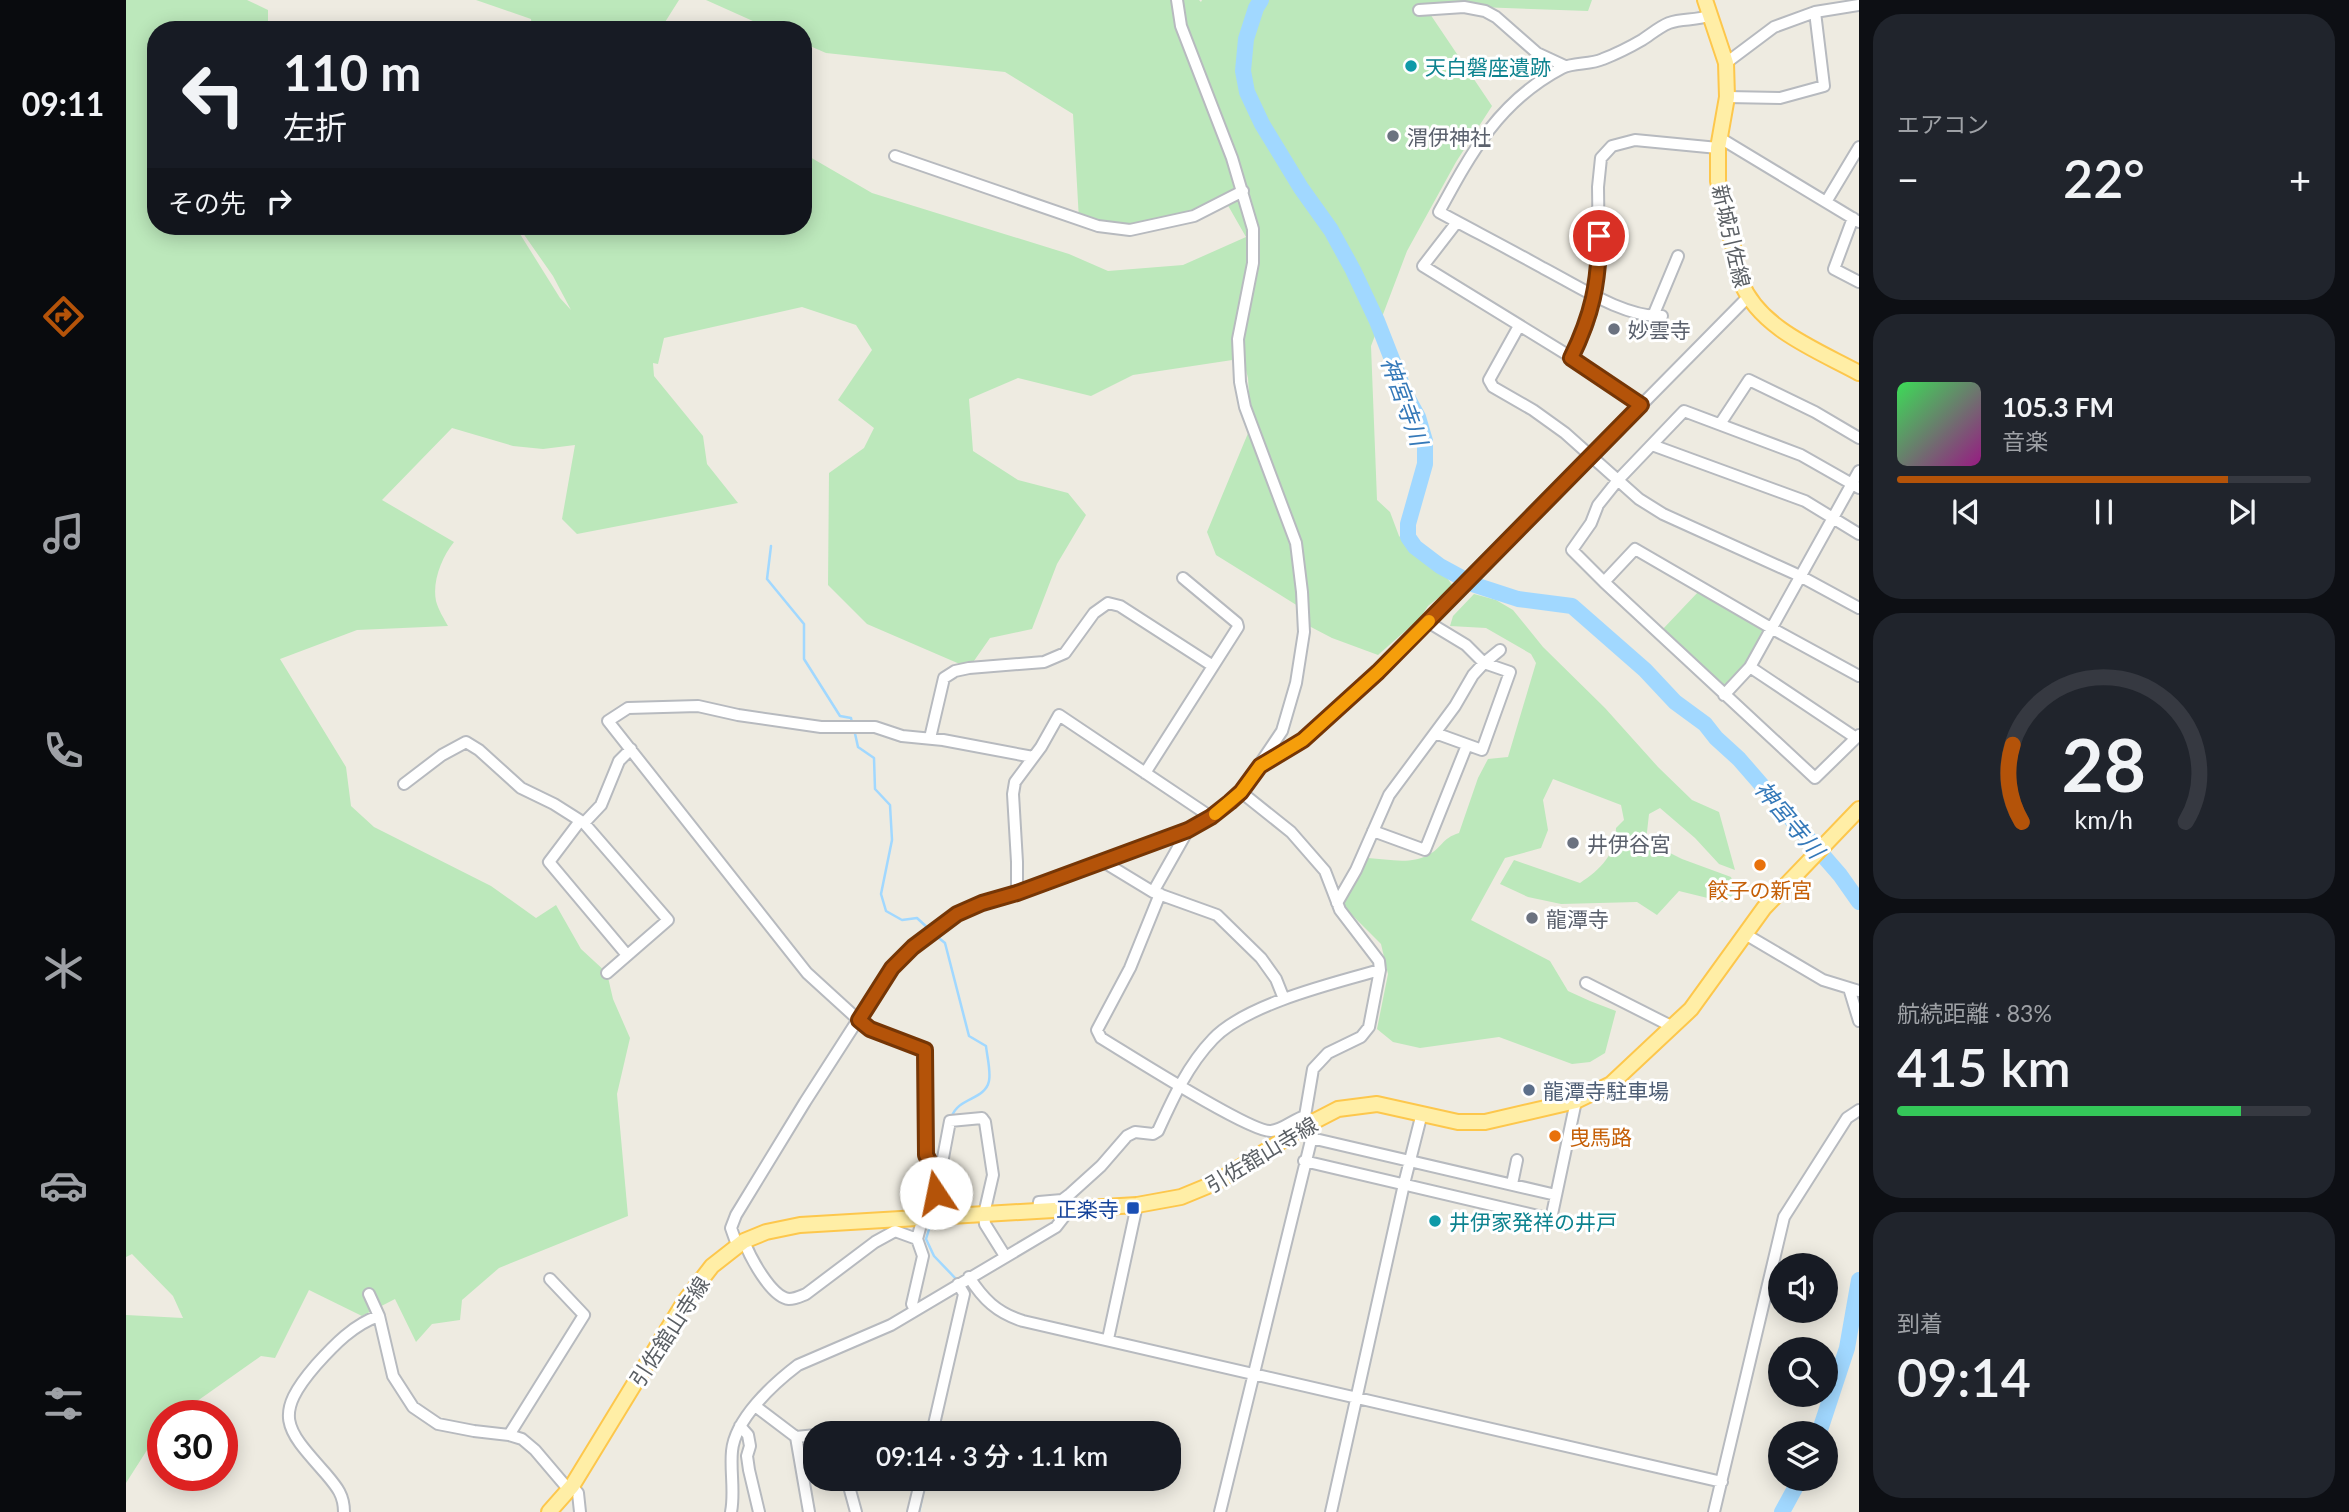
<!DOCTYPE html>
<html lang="ja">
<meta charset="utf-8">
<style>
body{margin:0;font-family:Lato,"Noto Sans JP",sans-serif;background:#20242c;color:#f1f3f6;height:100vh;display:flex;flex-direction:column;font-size:26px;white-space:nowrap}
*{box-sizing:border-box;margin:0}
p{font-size:23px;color:#9ea1a6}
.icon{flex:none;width:38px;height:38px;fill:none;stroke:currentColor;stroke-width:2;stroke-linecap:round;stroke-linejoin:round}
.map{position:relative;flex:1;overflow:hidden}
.panel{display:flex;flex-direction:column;gap:14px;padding:14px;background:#0d0f14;width:490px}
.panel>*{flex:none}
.banner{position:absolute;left:21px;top:21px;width:665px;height:214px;border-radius:28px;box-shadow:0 4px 18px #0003;background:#171b24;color:#f1f3f6;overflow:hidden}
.controls{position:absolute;left:1642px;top:1253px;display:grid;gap:14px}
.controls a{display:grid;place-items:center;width:70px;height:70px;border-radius:50%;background:#171b24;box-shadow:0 4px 18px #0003;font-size:35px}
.speed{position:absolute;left:21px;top:1400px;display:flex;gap:14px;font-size:35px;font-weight:700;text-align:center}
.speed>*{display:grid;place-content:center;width:91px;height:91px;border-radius:50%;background:#171b24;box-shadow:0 4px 18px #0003;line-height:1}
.speed .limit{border:10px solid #d22;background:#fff;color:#111}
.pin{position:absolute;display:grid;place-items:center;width:60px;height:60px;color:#fff;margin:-30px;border:4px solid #fff;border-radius:50%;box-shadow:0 2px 7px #0007}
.me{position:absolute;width:77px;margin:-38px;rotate:349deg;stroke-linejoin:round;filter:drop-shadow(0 0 5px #0008)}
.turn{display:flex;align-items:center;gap:24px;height:147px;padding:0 21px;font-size:32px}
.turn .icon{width:91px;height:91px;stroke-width:2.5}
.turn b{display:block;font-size:49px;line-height:60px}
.then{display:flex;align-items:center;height:66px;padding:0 21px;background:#0003;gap:14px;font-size:26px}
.big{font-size:52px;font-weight:600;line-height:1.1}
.panel .card{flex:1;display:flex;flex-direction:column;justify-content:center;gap:10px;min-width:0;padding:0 24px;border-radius:28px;background:#20242c}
.panel .dial{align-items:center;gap:0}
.dial svg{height:182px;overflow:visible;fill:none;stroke:#363941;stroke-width:7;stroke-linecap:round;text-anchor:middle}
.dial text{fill:#f1f3f6;stroke:none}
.song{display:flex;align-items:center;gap:21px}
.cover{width:84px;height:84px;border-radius:10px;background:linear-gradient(135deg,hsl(130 70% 55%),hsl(310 70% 35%))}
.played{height:7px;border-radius:4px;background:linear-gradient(90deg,#b45309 80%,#363941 80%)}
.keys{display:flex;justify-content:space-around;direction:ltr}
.heat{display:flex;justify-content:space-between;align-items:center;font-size:38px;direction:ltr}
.charge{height:10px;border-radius:5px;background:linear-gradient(90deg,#34c759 83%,#363941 0)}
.trip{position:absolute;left:677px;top:1421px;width:378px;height:70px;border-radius:28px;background:#171b24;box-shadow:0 4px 18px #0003;font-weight:600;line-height:70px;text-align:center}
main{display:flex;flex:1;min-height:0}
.tabs{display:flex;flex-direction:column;width:126px;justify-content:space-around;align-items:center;background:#090b0e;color:#9ea1a6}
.tabs .icon{width:49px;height:49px}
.tabs .on{color:#b45309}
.tabs b{font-size:32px;color:#f1f3f6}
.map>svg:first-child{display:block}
.green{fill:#bce8bb}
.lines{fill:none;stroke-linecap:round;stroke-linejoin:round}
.stream{stroke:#a1d8ff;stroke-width:2.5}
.river{stroke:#a1d8ff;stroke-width:16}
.minor-casing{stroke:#b7babf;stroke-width:14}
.major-casing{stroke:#fdc74c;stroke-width:18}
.minor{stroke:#fff;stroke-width:10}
.major{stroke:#ffeea6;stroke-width:14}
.route-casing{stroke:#753606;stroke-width:18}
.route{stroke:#b45309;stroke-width:12}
.slow{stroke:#f59e0b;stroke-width:12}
.culture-dot{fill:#0f9aa8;stroke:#fff;stroke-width:2.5}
.worship-dot{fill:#6b7280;stroke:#fff;stroke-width:2.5}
.food-dot{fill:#e8710a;stroke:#fff;stroke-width:2.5}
.service-dot{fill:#5c6f8a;stroke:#fff;stroke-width:2.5}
.transit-dot{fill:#1a4fb4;stroke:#fff;stroke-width:2.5}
.labels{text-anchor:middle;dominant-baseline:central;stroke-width:6;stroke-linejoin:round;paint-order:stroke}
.culture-label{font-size:21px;fill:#0d838f;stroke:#fff;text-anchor:start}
.worship-label{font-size:21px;fill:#5b616d;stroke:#fff;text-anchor:start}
.street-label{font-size:21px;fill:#5a5f64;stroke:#fff}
.food-label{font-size:21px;fill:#c56008;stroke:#fff}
.service-label{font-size:21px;fill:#4e5e75;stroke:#fff;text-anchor:start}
.transit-label{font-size:21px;fill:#164399;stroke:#fff;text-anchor:end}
.water-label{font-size:23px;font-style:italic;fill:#3579b9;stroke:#fff}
</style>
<main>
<nav class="tabs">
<b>09:11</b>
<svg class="icon on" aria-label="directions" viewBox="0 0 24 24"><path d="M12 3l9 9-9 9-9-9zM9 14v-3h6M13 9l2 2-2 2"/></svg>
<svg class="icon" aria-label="music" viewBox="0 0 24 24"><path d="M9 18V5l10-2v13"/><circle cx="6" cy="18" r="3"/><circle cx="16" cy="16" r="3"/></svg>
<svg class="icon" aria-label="phone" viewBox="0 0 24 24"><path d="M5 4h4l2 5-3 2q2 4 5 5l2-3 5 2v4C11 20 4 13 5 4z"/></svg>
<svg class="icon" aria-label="climate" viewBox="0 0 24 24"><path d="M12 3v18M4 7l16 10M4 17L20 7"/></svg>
<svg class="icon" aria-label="car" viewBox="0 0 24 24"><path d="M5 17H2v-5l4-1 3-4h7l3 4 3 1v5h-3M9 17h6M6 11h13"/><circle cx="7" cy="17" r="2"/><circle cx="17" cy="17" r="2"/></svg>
<svg class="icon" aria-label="filters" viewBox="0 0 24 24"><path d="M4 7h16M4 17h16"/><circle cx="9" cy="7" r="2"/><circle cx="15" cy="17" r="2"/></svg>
</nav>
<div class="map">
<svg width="1733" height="1512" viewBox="0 0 1733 1512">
<rect width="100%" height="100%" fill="#eeebe1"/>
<path class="green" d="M0,0H121L142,10V30H30V226H389L434,298L445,310L427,276L392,226H677V153L746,193L943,254L982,271L1057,265L1120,237L1100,202L1064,216L1004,230L953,220L947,114L879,72L700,53L677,43V30H647L580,0H1073L1075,2L1076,0H1466L1462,11L1298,5L1366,106L1330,162L1281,251L1245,346L1251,500L1264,512L1273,536L1292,554L1310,563L1327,586L1302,606L1294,618L1252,655L1206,638L1183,626L1180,611L1090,555L1081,532L1125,426L1122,378L1115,350L1113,359L1007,375L965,396L892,378L843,399L847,451L892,480L942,493L960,515L931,564L906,629L864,638L843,668L741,624L702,585L703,473L738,448L748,428L712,400L746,350L730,325L676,307L538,338L532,364L527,363L528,376L577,436L581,464L612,503L451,534L436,519L449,445L417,449L387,446L326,428L256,500L328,542C316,557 306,581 310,601C312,609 318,619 322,626L231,630L154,659L220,767L225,806L248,827L365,886L410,918L430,905L455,949L481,973L487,999L504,1038L491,1094L502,1216L373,1268L336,1300L334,1320L306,1324L290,1342L269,1299L236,1316L183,1290L149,1358L135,1356L50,1416H37V1425L0,1483V1315L57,1318L47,1296L6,1254L0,1257Z
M350,0H553L534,30H406L405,19Z
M1573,591L1639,630L1620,665L1598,688L1536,630Z
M1348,594L1370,600L1387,610L1417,647L1479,708L1532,767L1566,800L1593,812L1609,870L1593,864L1569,838L1534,808L1523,814L1520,841L1556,859L1605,877L1610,892L1598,902L1553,891L1531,915L1511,902L1435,904L1402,897L1374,884L1388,860L1454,883C1475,869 1490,854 1490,828L1498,820L1495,805L1427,779L1417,800L1422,830L1415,848L1379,858L1345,920L1424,961L1442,991L1464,1001L1490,1011L1479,1053L1464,1062L1446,1064L1373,1037L1294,1048L1267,1042L1251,1029L1262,974L1255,944L1215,904L1242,858C1261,859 1284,865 1302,855C1315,849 1316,838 1333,833L1352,778L1362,759L1382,757L1410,663L1405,654L1360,628L1324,626L1327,616Z"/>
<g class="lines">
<path class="stream" d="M645,546L641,579L678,624V659L714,716L725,718L726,723
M728,729L732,747L748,758L749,789L764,805L766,840L755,894L760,911L776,920L791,918L804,930
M809,935L819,943L843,1036L860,1046C861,1056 865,1071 863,1081C859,1100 833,1097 826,1116
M820,1168L825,1140
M804,1226L800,1239L808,1256L832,1281
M793,1512L800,1479"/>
<path class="river" d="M1135,0L1130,8L1120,39L1117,71L1121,92L1136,124L1175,188L1205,230L1227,270L1251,321L1280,395L1292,417L1299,441V464L1282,524V537L1289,547L1314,566L1349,585L1392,599L1446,606L1519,670L1549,702L1579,724L1590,738L1613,759L1714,875L1733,902
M1693,1433L1721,1348L1733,1280
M1656,1512L1674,1479"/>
<g class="minor-casing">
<path id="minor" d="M1293,10L1338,7L1359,11L1370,17L1411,53L1439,66
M1600,63L1648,27L1689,12L1733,5
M1601,97L1654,98L1698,86L1689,12
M1594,138L1733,222
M769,156L972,226L1004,230L1068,216L1117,191
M1700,202L1733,147
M1727,218L1708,269L1733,282
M1331,222L1297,266L1445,357
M1527,316L1552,256
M1536,316C1499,318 1450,285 1417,268C1383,249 1348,231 1313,212C1345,153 1373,101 1436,68C1448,62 1464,65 1477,59C1490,54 1504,47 1516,40C1524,35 1533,27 1543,23C1557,18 1571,21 1584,15
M1393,326L1363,380L1367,387L1407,410L1439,433L1513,499L1537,514L1674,576L1733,608
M1515,405L1445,357L1462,323L1470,286L1473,260L1472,187L1475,158L1486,146L1509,140L1592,148
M1594,424L1623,380L1689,412L1733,438
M1526,445L1679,501L1733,534
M1733,488L1675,455L1558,411L1492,480L1472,505L1465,523L1446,550L1478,582L1689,778L1733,735
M1478,582L1509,549L1645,628L1733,676
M1302,622L1340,645L1358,663L1384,672L1356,750L1309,733
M1624,667L1730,738
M1598,695L1624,667L1733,471
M804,738L818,678L829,671L843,668L918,662L939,653L968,613L982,603L994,606L1087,666
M1135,766L1177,740L1252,672L1621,298
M1019,773L1112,627L1111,623L1057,578
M278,784L316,755L340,742L353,750L395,788L428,804L458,823L475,805L493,761L505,749
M1115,792L1165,832L1199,871L1214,910L1253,961L1254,970L1243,1027L1235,1037L1202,1053L1187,1069L1179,1116L1181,1125
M454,821L423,862L501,955
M458,823L542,920L481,973
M1247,831L1299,850L1341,745
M976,861L1027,892L1091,915L1135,958L1150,979L1158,999
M1027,892L1062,830
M891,893V862L887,794L889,782L915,747L933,715L1085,817
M1034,894L1004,968L971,1030L975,1038C1000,1053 1125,1133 1145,1131C1157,1130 1168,1119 1179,1116
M1211,903L1230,870L1263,795L1329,706L1347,675L1358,663L1374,650
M1619,934L1697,980L1733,991
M1460,983L1547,1027
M1723,988L1733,1021
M1185,1138L1430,1195
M1178,1161L1425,1219L1450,1101
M813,1179L824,1121L856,1118L859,1122L867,1175L858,1214L859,1224L879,1256
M1386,1184L1391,1160
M912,1211L913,1202L936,1200L944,1194L975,1166L1001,1136L1009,1132L1027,1134L1032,1131C1047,1098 1062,1065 1087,1039C1120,1004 1208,983 1254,970
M802,1217L813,1179L800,1155L799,1050L738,1025L681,973L482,721L502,708L572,706L612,715L695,727H749L776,736L817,740L907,757
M618,1241C624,1257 645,1297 663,1299C669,1299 675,1296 680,1294L749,1242L769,1231L791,1239L797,1217
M611,1245L605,1228L610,1215L679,1102L742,1004L766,968L787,946L831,913L856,903L891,893L1028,844L1075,823L1115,792L1156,731L1170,683L1178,632L1176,592L1170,543L1119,407L1114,382L1112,339L1127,263V229L1106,158L1055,26L1051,0
M843,1277C857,1299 871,1313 897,1321L1596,1482
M243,1294L253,1316L267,1376L287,1407L312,1424L348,1431L383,1435L396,1439L409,1450L443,1490
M789,1310L786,1304L797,1256L791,1239
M982,1339L1011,1205
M629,1406L670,1437L683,1512
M614,1426L622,1435L624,1446L621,1456L623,1470L633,1512
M709,1433H716
M806,1433L838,1294L832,1284
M383,1435L458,1315L424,1279
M670,1437L690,1435
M721,1479L730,1512
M446,1486L452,1493L454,1512
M218,1512C218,1495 211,1487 200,1474C160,1429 146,1416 190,1365C208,1345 228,1324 253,1316
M605,1512C609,1492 604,1471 606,1451C609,1419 647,1384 672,1365L765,1325L930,1227L944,1209
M787,1512L795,1479
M1094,1512L1190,1120
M1205,1512L1278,1184L1296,1113
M1588,1512L1658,1217L1721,1118L1733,1110"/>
</g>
<g class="major-casing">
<path id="major" d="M1579,0L1600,63L1601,97L1592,148V181L1615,282C1634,329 1691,350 1733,373
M423,1512L446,1486L559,1301L586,1266L618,1241L640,1232L674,1225L1011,1205L1055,1197L1089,1183L1181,1125L1212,1109L1251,1104L1332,1122H1359L1450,1101L1485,1084L1565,1009L1638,908L1733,809"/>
</g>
<use href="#minor" class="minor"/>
<use href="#major" class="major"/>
</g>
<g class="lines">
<g class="route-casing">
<path id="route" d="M810,1193L813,1180L800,1155L799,1050L744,1029L733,1020L766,968L787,947L831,914L856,903L891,893L1062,830L1085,817L1104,802L1115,792L1134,766L1177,740L1252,672L1515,405L1445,358C1466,315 1473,283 1473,236"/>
</g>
<use href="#route" class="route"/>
<path class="slow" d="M1089,814L1115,792L1134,766L1177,740L1252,672L1303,621"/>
</g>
<g class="culture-dot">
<circle cx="1285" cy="66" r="7"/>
<circle cx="1309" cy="1221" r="7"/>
</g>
<g class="worship-dot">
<circle cx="1267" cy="136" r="7"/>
<circle cx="1488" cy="329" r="7"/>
<circle cx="1447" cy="843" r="7"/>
<circle cx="1406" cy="918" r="7"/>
</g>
<g class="food-dot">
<circle cx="1634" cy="865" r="7"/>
<circle cx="1429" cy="1136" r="7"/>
</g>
<circle class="service-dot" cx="1403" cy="1090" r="7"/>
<rect class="transit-dot" x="1000" y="1201" width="14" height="14" rx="3.5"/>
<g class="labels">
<g class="culture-label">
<text x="1299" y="66">天白磐座遺跡</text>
<text x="1323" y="1221">井伊家発祥の井戸</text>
</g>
<g class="worship-label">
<text x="1281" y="136">渭伊神社</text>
<text x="1502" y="329">妙雲寺</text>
<text x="1461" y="843">井伊谷宮</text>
<text x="1420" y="918">龍潭寺</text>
</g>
<g class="street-label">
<text transform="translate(1606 236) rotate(77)">新城引佐線</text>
<text transform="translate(1135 1154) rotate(-31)">引佐舘山寺線</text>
<text transform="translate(543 1331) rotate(-57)">引佐舘山寺線</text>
</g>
<g class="food-label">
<text x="1634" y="889">餃子の新宮</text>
<text x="1443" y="1136" text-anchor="start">曳馬路</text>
</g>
<g class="service-label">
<text x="1417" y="1090">龍潭寺駐車場</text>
</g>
<g class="transit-label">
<text x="993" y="1208">正楽寺</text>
</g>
<g class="water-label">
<text transform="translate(1279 401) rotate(70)">神宮寺川</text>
<text transform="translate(1664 819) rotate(50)">神宮寺川</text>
</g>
</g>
</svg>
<div class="controls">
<a><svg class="icon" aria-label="sound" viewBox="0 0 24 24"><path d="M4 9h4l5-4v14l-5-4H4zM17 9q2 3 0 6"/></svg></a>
<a><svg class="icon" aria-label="search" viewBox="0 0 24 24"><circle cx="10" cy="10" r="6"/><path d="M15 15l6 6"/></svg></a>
<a><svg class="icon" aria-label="layers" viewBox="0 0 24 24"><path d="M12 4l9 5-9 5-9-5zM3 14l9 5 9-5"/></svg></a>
</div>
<div class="speed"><div class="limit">30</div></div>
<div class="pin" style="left:1473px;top:236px;background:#d93025"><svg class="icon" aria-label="arrive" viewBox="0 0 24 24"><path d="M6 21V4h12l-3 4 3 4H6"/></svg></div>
<svg class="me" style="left:810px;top:1193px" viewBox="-20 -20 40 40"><circle r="19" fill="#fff"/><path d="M0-13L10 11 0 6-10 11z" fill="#b45309"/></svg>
<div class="trip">09:14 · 3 分 · 1.1 km</div>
<div class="banner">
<div class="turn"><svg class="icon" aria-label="left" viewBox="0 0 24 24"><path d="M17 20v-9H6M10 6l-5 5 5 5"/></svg><div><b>110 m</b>左折</div></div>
<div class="then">その先<svg class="icon" aria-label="right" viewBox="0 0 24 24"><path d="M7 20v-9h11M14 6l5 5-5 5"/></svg></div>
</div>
</div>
<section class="panel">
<div class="card"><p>エアコン</p>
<div class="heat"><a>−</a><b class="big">22°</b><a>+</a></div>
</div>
<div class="card">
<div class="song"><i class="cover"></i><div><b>105.3 FM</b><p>音楽</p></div></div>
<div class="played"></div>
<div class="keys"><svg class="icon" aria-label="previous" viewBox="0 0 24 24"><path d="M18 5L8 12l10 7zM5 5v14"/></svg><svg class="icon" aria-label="pause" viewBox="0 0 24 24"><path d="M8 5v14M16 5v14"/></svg><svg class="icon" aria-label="next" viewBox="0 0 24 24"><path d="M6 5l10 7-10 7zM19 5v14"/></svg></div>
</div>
<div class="card dial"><svg viewBox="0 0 100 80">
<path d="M14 69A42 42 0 1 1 86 69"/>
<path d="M14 69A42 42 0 0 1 10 35" stroke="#b45309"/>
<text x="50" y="56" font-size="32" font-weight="700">28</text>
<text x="50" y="72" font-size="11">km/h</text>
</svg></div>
<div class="card"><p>航続距離 · 83%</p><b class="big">415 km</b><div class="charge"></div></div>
<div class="card"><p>到着</p><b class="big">09:14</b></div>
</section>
</main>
